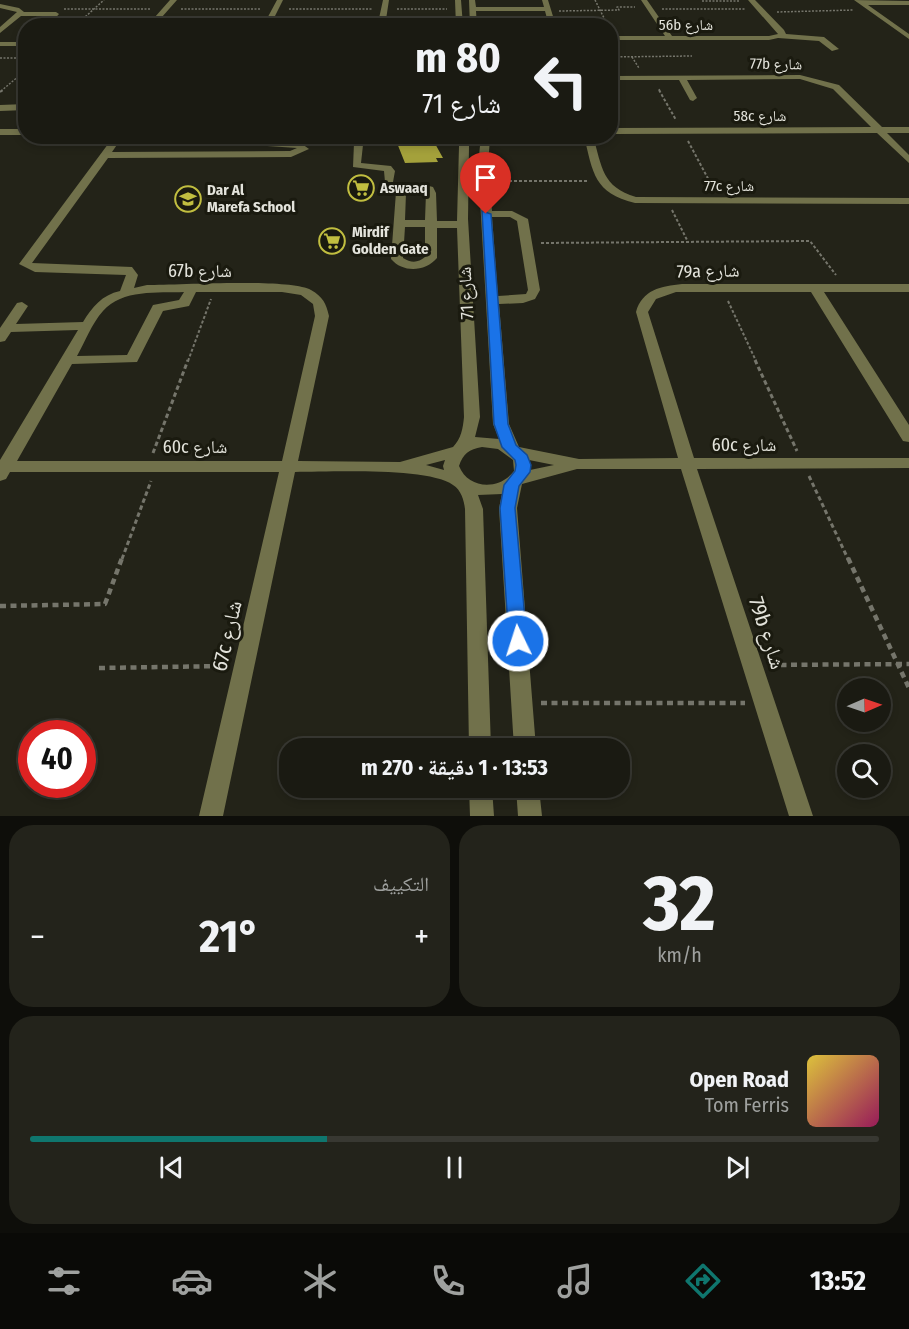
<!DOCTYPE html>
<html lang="ar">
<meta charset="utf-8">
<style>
body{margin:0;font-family:"Fira Sans Condensed","Noto Naskh Arabic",sans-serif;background:#23231b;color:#f1f3f6;direction:rtl;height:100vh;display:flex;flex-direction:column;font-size:22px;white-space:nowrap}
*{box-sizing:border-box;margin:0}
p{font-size:20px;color:#9fa19f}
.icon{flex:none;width:33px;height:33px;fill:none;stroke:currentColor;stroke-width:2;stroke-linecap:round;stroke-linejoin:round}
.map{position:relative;height:816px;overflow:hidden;direction:ltr}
.panel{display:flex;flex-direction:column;gap:9px;padding:9px;background:#0e0e0a;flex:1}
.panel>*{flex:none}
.guide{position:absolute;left:18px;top:18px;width:600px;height:126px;border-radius:24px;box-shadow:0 3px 9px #0003,0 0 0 2px #383832;direction:rtl;background:#1a1a12;color:#f1f3f6;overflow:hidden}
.needle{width:39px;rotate:88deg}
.controls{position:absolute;left:837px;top:678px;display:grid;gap:12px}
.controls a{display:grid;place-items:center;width:54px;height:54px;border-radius:50%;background:#1a1a12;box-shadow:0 3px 9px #0003,0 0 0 2px #383832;font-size:30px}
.speed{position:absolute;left:18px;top:720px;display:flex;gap:12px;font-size:30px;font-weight:700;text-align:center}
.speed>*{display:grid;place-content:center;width:78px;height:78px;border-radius:50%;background:#1a1a12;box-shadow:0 3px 9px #0003,0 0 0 2px #383832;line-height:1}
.speed .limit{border:9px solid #d22;background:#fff;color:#111}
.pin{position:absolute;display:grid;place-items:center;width:51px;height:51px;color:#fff;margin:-62px -26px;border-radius:50% 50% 50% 0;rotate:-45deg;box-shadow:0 0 6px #0007}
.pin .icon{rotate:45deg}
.me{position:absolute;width:66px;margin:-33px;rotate:356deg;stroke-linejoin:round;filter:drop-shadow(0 0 4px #0008)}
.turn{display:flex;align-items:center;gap:21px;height:126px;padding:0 18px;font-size:27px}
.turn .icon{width:78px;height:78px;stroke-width:2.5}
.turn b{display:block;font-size:42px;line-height:51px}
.big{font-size:45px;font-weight:700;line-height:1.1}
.panel .tile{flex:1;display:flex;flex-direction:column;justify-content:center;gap:9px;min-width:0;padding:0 21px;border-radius:24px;background:#23231b}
.panel .dial{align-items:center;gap:0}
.dial b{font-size:78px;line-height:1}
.song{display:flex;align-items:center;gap:18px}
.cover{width:72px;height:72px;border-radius:9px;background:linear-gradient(135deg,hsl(50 70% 55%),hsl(330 70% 35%))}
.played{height:6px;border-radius:3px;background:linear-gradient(90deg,#0f766e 35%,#383832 35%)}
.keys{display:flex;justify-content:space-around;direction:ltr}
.heat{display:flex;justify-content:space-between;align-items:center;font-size:33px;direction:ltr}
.panel .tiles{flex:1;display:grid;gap:9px;grid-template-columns:1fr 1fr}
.tile:last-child{grid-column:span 2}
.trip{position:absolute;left:279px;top:738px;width:351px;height:60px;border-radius:24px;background:#1a1a12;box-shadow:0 3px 9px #0003,0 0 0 2px #383832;font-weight:700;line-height:60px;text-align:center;direction:rtl}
.tabs{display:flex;height:96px;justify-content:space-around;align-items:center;background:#0a0a07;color:#9fa19f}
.tabs .icon{width:42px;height:42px}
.tabs .on{color:#0f766e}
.tabs b{font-size:27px;color:#f1f3f6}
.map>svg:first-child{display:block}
.building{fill:#a4a13b}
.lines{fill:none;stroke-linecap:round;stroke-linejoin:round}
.path-far3{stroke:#75756b;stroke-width:1.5;stroke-dasharray:2 1.5;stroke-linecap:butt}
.path-far2{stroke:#75756b;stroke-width:2;stroke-dasharray:3 2;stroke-linecap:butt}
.path-far1{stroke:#75756b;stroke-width:3;stroke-dasharray:4.5 3;stroke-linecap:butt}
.path{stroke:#75756b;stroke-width:4.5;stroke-dasharray:6 4.5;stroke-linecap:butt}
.minor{fill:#71714b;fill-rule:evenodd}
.route{fill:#1a73e8;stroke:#114b97;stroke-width:1.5}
.labels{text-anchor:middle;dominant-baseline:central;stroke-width:6;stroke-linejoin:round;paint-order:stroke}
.far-street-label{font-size:15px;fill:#e3e3db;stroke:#1a1a0f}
.far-poi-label{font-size:15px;font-weight:bold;fill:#e3e3db;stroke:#1a1a0f;text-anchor:start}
.street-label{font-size:18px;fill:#e3e3db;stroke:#1a1a0f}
.near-street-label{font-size:21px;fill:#e3e3db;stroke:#1a1a0f}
</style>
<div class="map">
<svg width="909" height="816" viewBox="0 0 909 816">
<rect width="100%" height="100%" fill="#232318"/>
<path class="building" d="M433,140L443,158H436L438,162L405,163L397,143Z"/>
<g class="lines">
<path class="path-far3" d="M595,0L608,26
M702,1H740
M64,9H150
M181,9H261
M289,9H372
M397,9H447
M662,9H746
M559,11L619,10L617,7H635
M777,12L854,10
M75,26L104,0
M610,57L692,56
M632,57L639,68
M0,58H26
M659,89L660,91
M1,91L26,70"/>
<path class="path-far2" d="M659,90L676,120
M0,92L3,90
M688,141L713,188
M235,144L238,136
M499,181H588
M672,210L688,242
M541,243L810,241L836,275
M728,301L756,361
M188,361L211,299"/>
<path class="path-far1" d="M755,360L797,451
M153,453L188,360
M809,476L848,559
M122,559L151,481"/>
<path class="path" d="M848,558L909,688
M0,606L105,604L122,558
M770,665L909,664
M99,668L225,666
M541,703H745"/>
<path class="minor" d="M170,0H177L154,26H147Z
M277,0H283L270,26H263Z
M383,0H389L385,26H340L378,23Z
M455,0H461L463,26H456Z
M469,0H475L476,7H544L542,0H548L556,26H549L545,11H476L477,26H470Z
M641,0H647L672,36H769L778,34L748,0H755L784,30L786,34L824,37L839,49L832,51L819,41L778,38L769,40H610V36H665Z
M854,0L909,1V5H868L909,34V39Z
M0,4L19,8L24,12H56L59,14L48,26H40L50,16H21L0,33V27L17,12L0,8Z
M26,38V43L17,46H0V42H16Z
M800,75L839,85L882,127H909V133H887L909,155V163L877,133L610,134V128L871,127L833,89L800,79L687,80L697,98L693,101L690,100L679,80H610V76Z
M26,104V110L0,111V105Z
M0,129H26V135H0Z
M114,136H123L112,152L290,151L297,148L267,146V142L270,141H298L309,149L291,157L108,158L32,263L132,267L138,275L134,288L147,285C179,285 289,278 311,290C323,297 326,303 329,316L298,461L400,462L453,447C461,439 463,428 464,417L457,228H437V258C425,272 403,273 391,259L396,192C407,181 418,183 433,187L436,193L437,221H457L459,146L456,136H464L469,146L468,219L480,417L475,437L499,439L493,424L478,165L481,136L490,138L488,165L492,211H512L528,219L540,290L535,299L523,303L499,304L509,424L519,447L579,459L678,458L636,312C642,290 661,286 682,284H909V292H824L909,425V442L903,441L811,292H676L656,299L648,312L694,458H909V468L697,469L813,816H789L681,469H577L522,484L517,508L536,748H514L499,508L502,494L478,495L483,509L491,748H469L465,509C464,500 461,490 453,485C428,467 329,472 295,472L223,816H199L279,472H10L6,479L0,481V460L78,330L11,332L5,341L0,342V328L17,303L22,302L28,306L16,324L83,322C92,307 102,295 120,291L126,275L35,272L19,264ZM417,189L426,193L425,220H405L406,193ZM492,217H510L517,221L528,290L526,294L498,296ZM405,227H425V257C418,263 411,263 403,258ZM184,292L179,300L153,305L127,355L77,356C85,342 92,323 103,311C122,289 158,293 184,292ZM196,292H282L301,295L313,304L315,316L282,461H17L72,364L137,362L163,311L189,306ZM482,447L498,449L513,460L514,471C499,491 468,489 459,466C463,454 469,449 482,447ZM445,460L443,466L444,470L426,465ZM529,460L554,465L530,470Z
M364,136L361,163L391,166L395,171L393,182H385L384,171L353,167L354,143H319L314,140L319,137Z
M584,136H593C602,167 602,187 636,197L909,198V204L635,203C594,193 593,173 584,136Z
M469,788H492L494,816H470Z
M516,788H539L542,816H518Z"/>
</g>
<path class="route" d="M482,211L491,214L508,424L516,445L527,455L531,465L530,472L519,486L515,508L527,641L524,646L518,649L511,646L509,641L500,508L504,485L515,471L516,465L515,460L502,447L494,424Z"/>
<defs>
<g id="supermarket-ring" transform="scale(1.35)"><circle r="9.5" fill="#1a1a0f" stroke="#c1be40" stroke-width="1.5"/><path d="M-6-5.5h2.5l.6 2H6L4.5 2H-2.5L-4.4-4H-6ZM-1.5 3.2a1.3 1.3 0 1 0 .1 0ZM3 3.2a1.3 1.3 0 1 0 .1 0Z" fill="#c1be40"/></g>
<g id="school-ring" transform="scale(1.35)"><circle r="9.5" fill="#1a1a0f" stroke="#c1be40" stroke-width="1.5"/><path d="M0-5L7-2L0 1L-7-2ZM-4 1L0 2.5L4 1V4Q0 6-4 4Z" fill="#c1be40"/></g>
</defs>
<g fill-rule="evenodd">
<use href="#supermarket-ring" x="361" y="188"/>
<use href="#school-ring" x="188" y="199"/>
<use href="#supermarket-ring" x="332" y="241"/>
</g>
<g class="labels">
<g class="far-street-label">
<text x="686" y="25">56b شارع</text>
<text transform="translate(776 64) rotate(1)">77b شارع</text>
<text x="760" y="116">58c شارع</text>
<text x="729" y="186">77c شارع</text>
</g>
<g class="far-poi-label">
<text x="380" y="188">Aswaaq</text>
<text x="207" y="190">Dar Al<tspan x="207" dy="17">Marefa School</tspan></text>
<text x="352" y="232">Mirdif<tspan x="352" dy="17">Golden Gate</tspan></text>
</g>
<g class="street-label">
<text x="200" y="271">67b شارع</text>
<text transform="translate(708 271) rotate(-1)">79a شارع</text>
<text transform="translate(466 293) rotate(-93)">شارع 71</text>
<text x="744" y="445">60c شارع</text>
<text x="195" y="447">60c شارع</text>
</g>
<g class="near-street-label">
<text transform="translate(767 633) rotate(72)">79b شارع</text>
<text transform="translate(227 636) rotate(-77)">67c شارع</text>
</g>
</g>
</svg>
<div class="controls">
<a><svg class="needle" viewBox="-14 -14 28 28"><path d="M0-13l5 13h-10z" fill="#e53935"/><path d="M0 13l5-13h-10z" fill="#9fa19f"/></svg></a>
<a><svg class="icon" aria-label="search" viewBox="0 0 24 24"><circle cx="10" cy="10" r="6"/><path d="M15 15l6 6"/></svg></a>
</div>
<div class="speed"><div class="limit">40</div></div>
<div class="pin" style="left:486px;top:214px;background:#d93025"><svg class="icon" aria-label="arrive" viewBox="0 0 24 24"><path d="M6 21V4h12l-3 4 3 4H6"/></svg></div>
<svg class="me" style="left:518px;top:641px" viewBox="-20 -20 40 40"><circle r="17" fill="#1a73e8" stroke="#fff" stroke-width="3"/><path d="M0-11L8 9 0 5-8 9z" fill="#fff"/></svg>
<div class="trip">13:53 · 1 دقيقة · 270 m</div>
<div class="guide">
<div class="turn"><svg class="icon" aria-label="left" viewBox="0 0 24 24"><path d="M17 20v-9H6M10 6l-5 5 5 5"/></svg><div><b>80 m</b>شارع 71</div></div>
</div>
</div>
<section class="panel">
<div class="tiles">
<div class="tile dial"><b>32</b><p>km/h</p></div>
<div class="tile"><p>التكييف</p>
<div class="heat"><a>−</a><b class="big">21°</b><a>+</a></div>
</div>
<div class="tile">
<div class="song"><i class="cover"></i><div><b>Open Road</b><p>Tom Ferris</p></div></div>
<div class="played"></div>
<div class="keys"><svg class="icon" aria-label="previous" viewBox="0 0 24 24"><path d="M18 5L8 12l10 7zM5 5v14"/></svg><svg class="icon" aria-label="pause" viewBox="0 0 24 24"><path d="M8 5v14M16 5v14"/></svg><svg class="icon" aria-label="next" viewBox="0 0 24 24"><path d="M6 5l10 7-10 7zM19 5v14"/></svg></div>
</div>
</div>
</section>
<nav class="tabs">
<b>13:52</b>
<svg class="icon on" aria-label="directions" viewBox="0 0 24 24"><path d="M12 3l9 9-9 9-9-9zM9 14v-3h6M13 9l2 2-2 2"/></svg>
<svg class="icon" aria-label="music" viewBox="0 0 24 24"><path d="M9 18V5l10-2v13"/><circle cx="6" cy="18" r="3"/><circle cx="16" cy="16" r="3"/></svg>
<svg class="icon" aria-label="phone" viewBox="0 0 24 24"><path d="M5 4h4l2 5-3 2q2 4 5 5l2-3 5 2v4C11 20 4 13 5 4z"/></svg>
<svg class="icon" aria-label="climate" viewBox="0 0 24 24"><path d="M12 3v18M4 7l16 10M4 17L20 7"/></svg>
<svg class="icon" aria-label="car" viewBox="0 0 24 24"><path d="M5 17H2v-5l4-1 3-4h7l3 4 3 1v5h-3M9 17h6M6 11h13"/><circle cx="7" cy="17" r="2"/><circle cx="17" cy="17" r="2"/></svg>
<svg class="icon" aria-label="filters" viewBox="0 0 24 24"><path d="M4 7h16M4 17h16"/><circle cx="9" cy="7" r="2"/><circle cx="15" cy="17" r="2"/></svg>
</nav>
